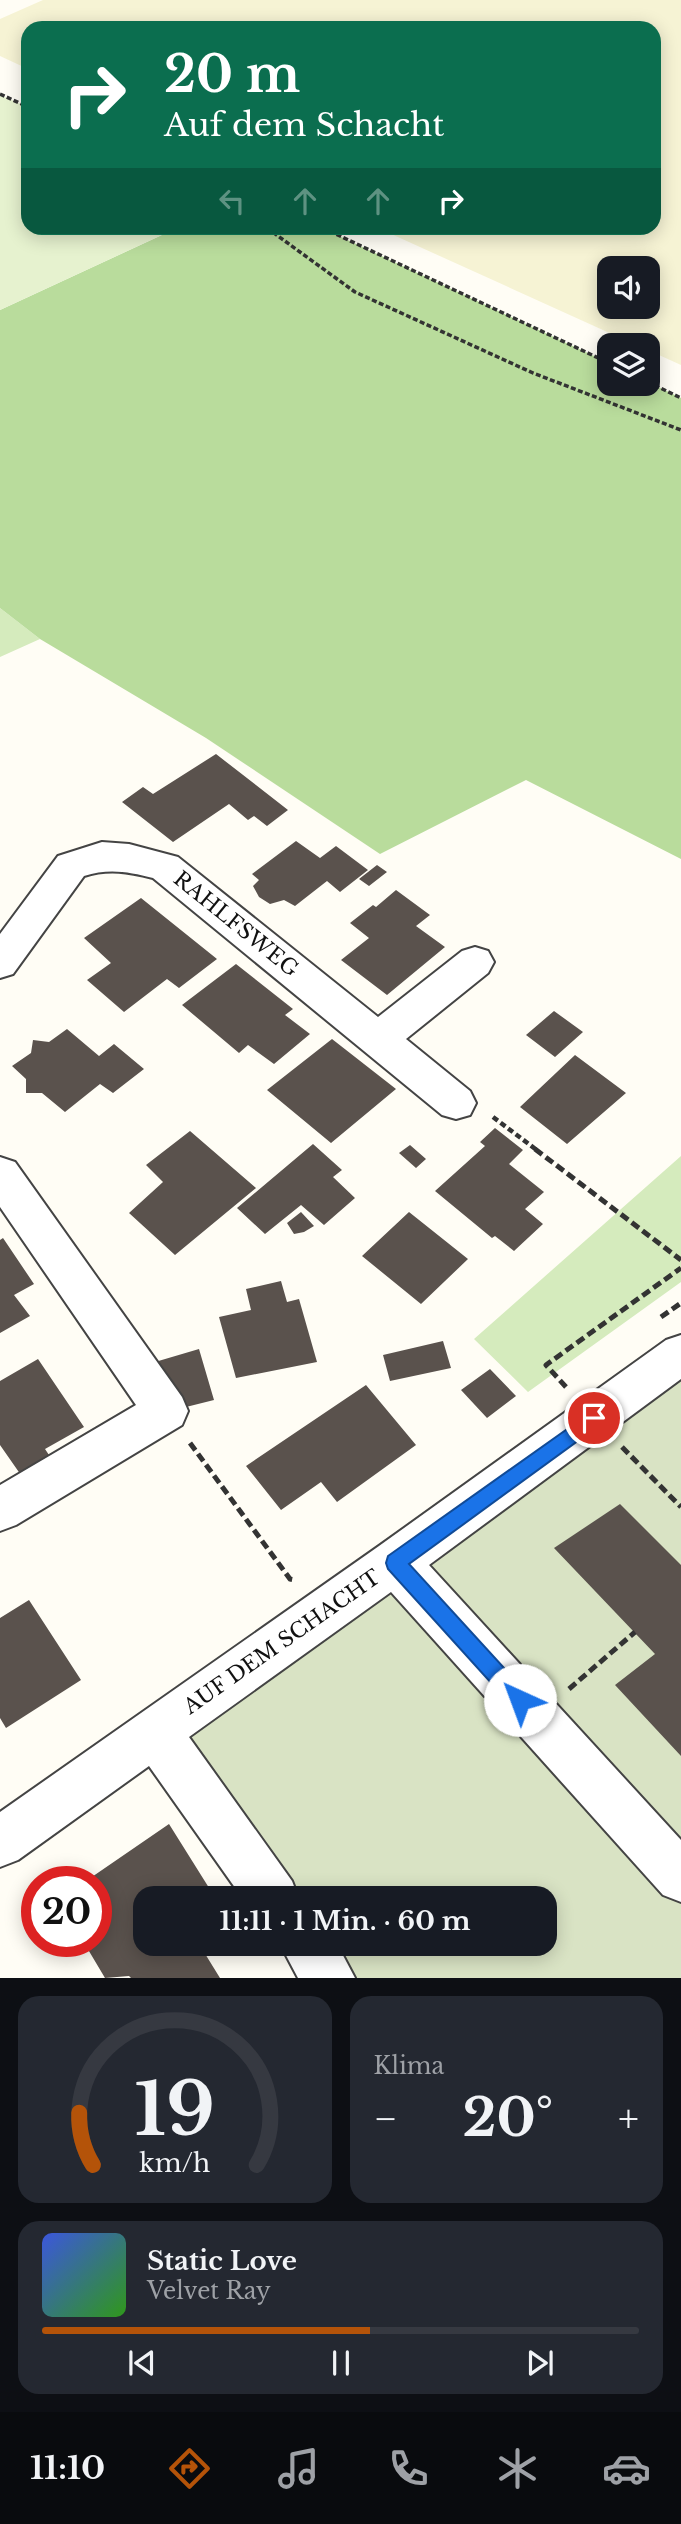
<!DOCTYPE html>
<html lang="de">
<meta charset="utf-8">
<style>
body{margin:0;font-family:"Libre Baskerville",serif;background:#242831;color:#f1f3f6;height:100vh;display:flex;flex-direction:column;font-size:26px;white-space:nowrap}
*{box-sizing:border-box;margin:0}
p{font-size:23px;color:#9ea1a6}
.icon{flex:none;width:38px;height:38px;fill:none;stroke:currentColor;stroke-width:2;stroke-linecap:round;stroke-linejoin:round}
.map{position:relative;height:1978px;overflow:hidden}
.panel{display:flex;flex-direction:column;gap:18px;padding:18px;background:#0d0f14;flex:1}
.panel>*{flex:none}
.banner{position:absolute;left:21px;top:21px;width:640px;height:214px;border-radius:21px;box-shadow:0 4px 18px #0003;background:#0b6e4f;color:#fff;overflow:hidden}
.fabs{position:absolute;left:597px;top:256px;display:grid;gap:14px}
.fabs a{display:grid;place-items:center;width:63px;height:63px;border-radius:14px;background:#171b24;box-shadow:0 4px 18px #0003;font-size:35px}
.speed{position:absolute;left:21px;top:1866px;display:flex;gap:14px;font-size:35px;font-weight:700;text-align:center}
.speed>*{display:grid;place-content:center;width:91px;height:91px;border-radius:50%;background:#171b24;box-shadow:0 4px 18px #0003;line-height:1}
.speed .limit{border:10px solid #d22;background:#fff;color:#111}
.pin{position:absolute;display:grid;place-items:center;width:60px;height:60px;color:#fff;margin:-30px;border:4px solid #fff;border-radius:50%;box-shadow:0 2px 7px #0007}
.me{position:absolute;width:77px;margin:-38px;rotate:317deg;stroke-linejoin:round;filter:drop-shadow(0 0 5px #0008)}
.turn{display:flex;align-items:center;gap:24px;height:147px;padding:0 28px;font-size:32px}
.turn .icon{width:91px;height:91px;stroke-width:2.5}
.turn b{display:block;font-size:49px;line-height:60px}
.lanes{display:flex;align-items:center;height:66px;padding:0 28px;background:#0003;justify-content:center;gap:35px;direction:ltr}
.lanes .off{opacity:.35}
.big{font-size:52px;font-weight:800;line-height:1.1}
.panel .widget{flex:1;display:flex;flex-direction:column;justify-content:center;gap:10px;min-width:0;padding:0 24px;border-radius:21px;background:#242831}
.panel .dial{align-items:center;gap:0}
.dial svg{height:182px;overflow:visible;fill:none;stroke:#363941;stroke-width:7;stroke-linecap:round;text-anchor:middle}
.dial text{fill:#f1f3f6;stroke:none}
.song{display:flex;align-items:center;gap:21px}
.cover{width:84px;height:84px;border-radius:10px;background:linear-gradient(135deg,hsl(230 70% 55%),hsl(110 70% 35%))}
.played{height:7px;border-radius:4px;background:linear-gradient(90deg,#b45309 55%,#363941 55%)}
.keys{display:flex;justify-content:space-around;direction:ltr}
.heat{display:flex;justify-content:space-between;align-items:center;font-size:38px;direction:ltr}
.panel .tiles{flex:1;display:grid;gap:18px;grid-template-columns:1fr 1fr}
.widget:last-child{grid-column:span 2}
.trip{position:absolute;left:133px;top:1886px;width:424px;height:70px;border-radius:21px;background:#171b24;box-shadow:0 4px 18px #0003;font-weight:800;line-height:70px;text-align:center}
.tabs{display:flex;height:112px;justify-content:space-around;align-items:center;background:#090b0e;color:#9ea1a6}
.tabs .icon{width:49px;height:49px}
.tabs .active{color:#b45309}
.tabs b{font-size:32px;color:#f1f3f6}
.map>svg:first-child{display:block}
.farmland{fill:#f6f3d4;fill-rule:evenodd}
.green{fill:#d5ebbd}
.forest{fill:#b9dc9c}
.cemetery{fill:#d9e3c4}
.pitch{fill:#e6f2cf}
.building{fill:#5a524d}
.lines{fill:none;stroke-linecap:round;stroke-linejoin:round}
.minor-casing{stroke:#444;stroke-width:4}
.path-far2{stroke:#333;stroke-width:3.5;stroke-dasharray:5 2.5;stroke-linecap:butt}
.path-far1{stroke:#333;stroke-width:4.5;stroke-dasharray:6 3.5;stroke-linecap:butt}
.path{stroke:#333;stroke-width:5;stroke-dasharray:9 4.5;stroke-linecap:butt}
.minor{fill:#fff;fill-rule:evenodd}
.route{fill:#1a73e8;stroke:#114b97;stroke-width:2}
.labels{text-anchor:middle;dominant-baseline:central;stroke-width:7;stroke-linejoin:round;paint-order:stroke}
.street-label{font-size:21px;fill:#111;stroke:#fff}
</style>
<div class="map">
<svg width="681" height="1978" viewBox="0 0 681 1978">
<rect width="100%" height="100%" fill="#fffdf5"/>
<path class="farmland" d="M43,0H681V365L648,350V345H636L378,228H654V28H28V69L0,56V19ZM609,268H648V306H609Z"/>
<path class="green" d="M0,608L40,639L0,657Z
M681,1156V1282L528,1392L474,1339Z"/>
<path class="forest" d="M177,228H322L609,363V383L648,382L681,398V859L526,780L380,854L206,738L40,639L0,608V310Z"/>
<path class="cemetery" d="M681,1354V1978H337L312,1944H544V1899H278L155,1732Z"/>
<path class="pitch" d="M0,95L28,107V228H177L0,310Z"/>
<path class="building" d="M216,754L288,810L267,826L254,816L248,820L229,804L173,842L122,802L143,787L153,794Z
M296,841L320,858L336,846L368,870L340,892L327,881L295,906L284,900L270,904L259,897L253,886L259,880L252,874Z
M377,865L387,872L369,886L359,879Z
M396,890L430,915L416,926L445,947L387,995L341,960L369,938L350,923L373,905L376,907Z
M141,898L217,959L179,988L167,979L124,1012L87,980L111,963L84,938Z
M236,964L293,1009L285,1015L310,1034L274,1064L248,1045L239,1053L182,1005Z
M554,1011L583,1032L555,1057L526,1035Z
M67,1029L99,1056L114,1044L144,1069L113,1093L100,1084L65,1112L42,1093H26V1079L12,1066L31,1053L33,1040L49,1042Z
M332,1039L396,1089L331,1143L267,1090Z
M575,1055L626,1093L567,1144L520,1107Z
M495,1128L523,1150L509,1164L544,1192L525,1209L543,1224L514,1251L495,1236L492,1238L435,1191L485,1146L480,1142Z
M190,1131L256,1188L175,1255L129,1213L163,1182L146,1165Z
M313,1144L342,1170L333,1177L355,1198L324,1225L301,1205L265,1234L237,1208Z
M410,1145L426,1159L416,1168L399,1153Z
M301,1212L314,1226L304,1232L294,1234L287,1223Z
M409,1212L468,1259L421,1304L362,1256Z
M3,1238L34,1284L14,1295L30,1316L0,1333V1240Z
M281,1281L287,1302L299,1299L317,1362L236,1378L219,1317L251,1310L246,1289Z
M443,1341L451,1368L390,1381L383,1355Z
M199,1349L214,1400L186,1407L155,1362Z
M38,1359L84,1427L45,1449L53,1461L23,1478L0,1445V1381Z
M490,1369L516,1396L487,1418L461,1390Z
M366,1385L416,1445L337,1502L321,1482L281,1510L246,1466Z
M620,1504L681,1565V1756L615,1685L655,1654L554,1548Z
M29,1600L81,1680L6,1728L0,1718V1618Z
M169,1824L216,1899H145V1944H199L220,1978H131L129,1976L105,1978L83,1941H96V1881H86Z"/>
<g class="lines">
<g class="minor-casing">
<path id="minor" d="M102,842L129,844L178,857L378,1017L462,951L475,947L488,951L494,962L488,973L406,1039L470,1091L476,1103L470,1115L456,1119L442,1115L153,878C129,872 109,868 84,876L13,974L0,978V934L58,856Z
M0,1157L15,1162L182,1397L188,1411L182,1425L16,1525L0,1531V1485L136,1405L0,1207Z
M681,1335V1379L429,1565L681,1840V1902L663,1895L391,1592L189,1737L292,1881L299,1899H243L149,1766L18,1860L0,1867V1812L379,1546L666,1340Z
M280,1944H337L355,1978H298Z"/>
</g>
<path class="path-far2" d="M0,94L28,107
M267,228L355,292L533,373L681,430
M323,228L609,363
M648,382L681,398"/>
<path class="path-far1" d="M493,1117L538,1151"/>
<path class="path" d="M535,1149L681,1260
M661,1317L681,1303
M566,1387L546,1365L681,1268
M190,1443L290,1579L295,1580
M622,1447L681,1507
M569,1689L635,1632"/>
<use href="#minor" class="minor"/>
</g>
<path class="route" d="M594,1410L601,1412L604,1418L601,1424L409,1564L527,1693L530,1700L527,1707L520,1710L513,1707L388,1569L386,1563L388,1556Z"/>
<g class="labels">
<g class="street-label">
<text transform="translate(236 924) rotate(39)">RAHLFSWEG</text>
<text transform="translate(282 1642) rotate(-35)">AUF DEM SCHACHT</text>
</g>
</g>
</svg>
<div class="fabs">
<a><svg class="icon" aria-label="sound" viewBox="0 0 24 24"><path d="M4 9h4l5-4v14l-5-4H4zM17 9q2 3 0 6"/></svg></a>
<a><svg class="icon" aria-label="layers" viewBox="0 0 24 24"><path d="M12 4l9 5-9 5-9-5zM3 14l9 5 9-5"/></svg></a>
</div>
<div class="speed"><div class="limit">20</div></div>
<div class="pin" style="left:594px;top:1418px;background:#d93025"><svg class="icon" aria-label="arrive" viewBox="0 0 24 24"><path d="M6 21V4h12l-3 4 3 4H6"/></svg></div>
<svg class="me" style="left:520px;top:1700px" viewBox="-20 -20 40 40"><circle r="19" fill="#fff"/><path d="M0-13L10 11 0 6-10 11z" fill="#1a73e8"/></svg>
<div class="trip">11:11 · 1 Min. · 60 m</div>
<div class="banner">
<div class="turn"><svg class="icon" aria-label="right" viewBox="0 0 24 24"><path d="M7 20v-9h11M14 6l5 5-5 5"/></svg><div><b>20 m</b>Auf dem Schacht</div></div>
<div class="lanes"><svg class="icon off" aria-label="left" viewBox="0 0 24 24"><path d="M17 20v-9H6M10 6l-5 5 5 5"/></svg><svg class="icon off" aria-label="ahead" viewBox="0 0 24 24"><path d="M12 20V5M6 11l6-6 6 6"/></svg><svg class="icon off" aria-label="ahead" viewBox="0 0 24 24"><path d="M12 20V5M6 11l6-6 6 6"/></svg><svg class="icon" aria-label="right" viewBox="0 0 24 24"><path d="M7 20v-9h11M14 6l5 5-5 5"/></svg></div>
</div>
</div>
<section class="panel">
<div class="tiles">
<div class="widget dial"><svg viewBox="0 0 100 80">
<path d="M14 69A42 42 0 1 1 86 69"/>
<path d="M14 69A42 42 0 0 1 8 46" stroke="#b45309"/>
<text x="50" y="56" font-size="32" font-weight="700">19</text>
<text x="50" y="72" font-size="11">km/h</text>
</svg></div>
<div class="widget"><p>Klima</p>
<div class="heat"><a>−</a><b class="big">20°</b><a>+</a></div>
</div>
<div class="widget">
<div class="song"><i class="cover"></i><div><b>Static Love</b><p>Velvet Ray</p></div></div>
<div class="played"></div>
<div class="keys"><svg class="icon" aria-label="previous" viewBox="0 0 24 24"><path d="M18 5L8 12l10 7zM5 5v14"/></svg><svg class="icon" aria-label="pause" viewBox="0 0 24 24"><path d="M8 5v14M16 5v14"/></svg><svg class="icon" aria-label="next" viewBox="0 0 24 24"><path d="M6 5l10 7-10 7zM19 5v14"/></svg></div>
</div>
</div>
</section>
<nav class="tabs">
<b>11:10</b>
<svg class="icon active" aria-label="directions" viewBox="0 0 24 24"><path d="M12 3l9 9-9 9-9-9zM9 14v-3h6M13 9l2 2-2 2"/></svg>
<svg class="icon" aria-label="music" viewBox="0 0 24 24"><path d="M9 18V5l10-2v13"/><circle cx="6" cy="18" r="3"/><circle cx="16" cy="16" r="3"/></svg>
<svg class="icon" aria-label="phone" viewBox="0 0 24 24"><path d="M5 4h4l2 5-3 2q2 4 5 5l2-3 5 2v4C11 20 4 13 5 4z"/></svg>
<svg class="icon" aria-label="climate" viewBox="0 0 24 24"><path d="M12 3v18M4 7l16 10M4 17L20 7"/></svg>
<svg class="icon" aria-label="car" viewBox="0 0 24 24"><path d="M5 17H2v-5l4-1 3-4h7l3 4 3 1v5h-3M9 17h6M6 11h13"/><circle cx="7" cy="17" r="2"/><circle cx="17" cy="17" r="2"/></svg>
</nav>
